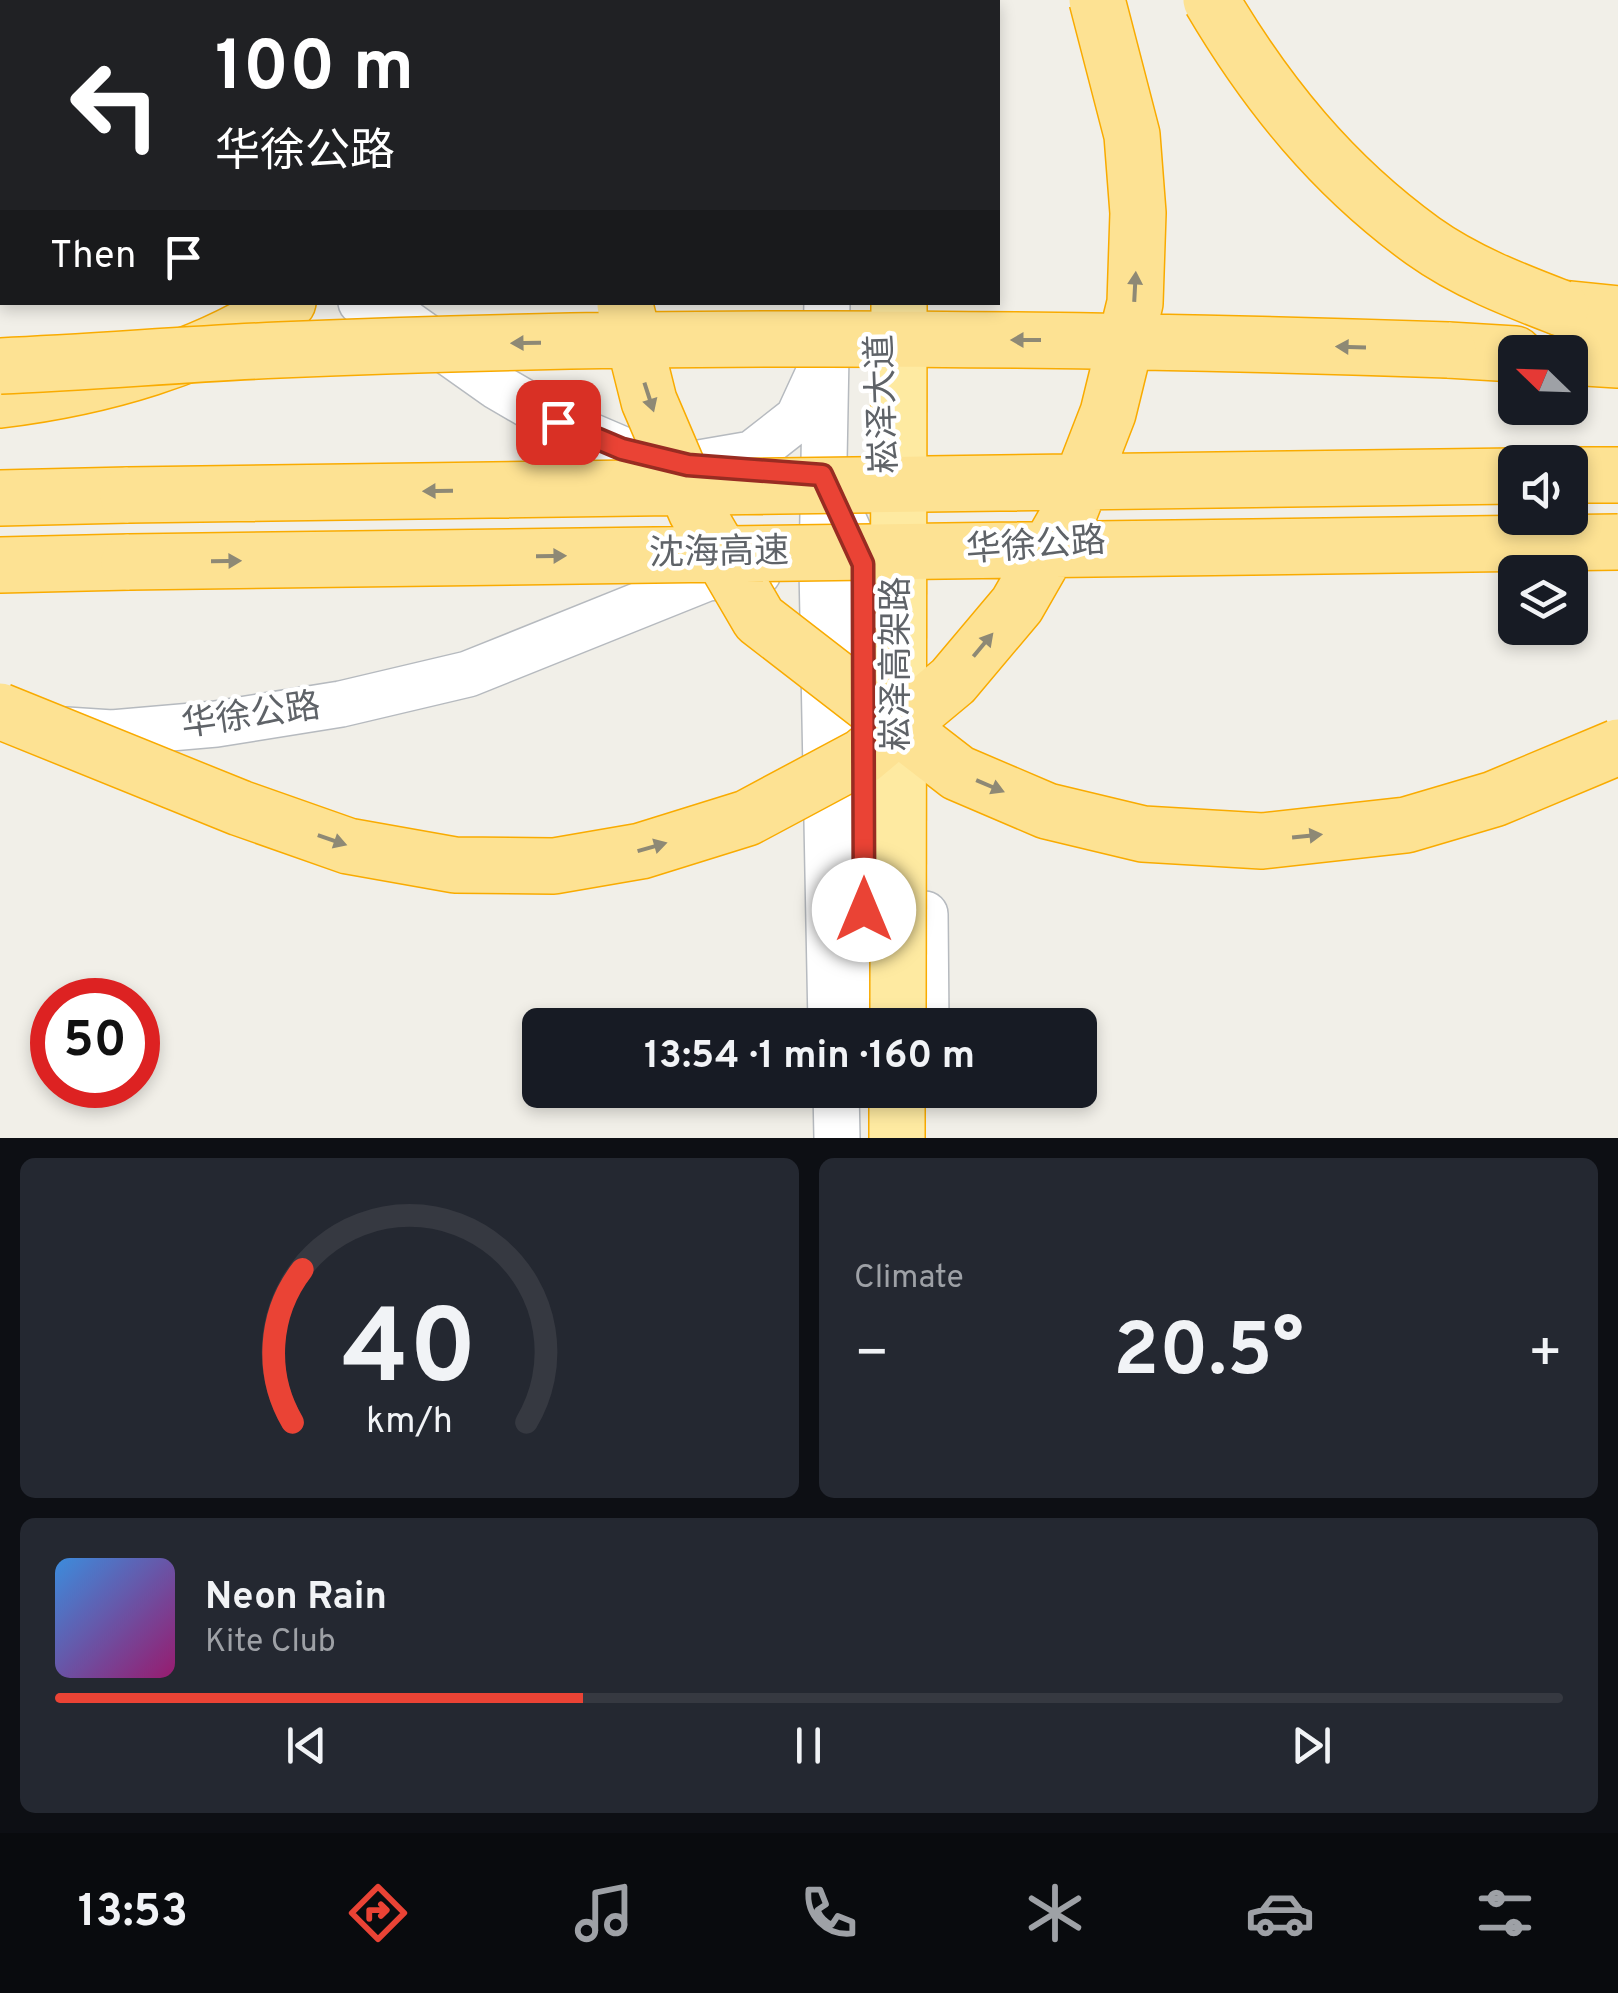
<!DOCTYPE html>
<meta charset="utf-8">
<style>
body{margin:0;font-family:Overpass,"Noto Sans SC",sans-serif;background:#242831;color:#f1f3f6;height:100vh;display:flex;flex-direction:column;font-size:38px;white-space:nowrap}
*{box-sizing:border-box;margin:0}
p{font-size:32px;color:#9ea1a6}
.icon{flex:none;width:55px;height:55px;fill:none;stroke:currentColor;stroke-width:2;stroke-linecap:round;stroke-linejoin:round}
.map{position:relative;height:1138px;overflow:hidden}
.side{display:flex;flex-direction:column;gap:20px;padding:20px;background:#0d0f14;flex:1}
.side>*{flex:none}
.banner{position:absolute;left:0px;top:0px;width:1000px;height:305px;box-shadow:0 5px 15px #0003;background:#202124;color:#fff;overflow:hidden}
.needle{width:65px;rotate:293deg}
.controls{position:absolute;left:1498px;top:335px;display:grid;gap:20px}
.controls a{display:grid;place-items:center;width:90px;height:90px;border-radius:15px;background:#171b24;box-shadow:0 5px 15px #0003;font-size:50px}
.speed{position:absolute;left:30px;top:978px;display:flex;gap:20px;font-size:50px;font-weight:700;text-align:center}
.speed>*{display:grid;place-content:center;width:130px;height:130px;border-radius:50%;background:#171b24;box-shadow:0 5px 15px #0003;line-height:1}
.speed .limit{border:15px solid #d22;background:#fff;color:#111}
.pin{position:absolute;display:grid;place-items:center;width:85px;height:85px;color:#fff;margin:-42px;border-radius:20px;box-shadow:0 5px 15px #0006}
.me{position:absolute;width:110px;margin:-55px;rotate:0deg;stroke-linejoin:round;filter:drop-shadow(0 0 8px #0008)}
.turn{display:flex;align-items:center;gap:35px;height:210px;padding:0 50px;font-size:45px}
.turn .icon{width:130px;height:130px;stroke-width:2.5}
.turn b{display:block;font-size:70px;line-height:85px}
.then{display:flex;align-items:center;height:95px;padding:0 50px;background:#0003;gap:20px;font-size:38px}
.big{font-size:75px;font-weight:700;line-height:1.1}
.side .widget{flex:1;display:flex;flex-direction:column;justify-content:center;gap:15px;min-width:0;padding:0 35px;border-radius:15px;background:#242831}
.side .dial{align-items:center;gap:0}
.dial svg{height:260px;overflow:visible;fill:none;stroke:#363941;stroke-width:7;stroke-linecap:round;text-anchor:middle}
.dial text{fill:#f1f3f6;stroke:none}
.song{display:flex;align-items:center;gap:30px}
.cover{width:120px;height:120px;border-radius:15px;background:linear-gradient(135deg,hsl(210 70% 55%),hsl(320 70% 35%))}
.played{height:10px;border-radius:5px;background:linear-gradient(90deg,#ea4335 35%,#363941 35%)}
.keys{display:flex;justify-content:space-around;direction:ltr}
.heat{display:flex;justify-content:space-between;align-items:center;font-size:55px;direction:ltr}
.side .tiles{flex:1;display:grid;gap:20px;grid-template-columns:1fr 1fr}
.widget:last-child{grid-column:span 2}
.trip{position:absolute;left:522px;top:1008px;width:575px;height:100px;border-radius:15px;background:#171b24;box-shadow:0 5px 15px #0003;font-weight:700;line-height:100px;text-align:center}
.dock{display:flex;height:160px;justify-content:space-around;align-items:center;background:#090b0e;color:#9ea1a6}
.dock .icon{width:70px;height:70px}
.dock .on{color:#ea4335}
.dock b{font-size:45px;color:#f1f3f6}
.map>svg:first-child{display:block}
.green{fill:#c5e8c5}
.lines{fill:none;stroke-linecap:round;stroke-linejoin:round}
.canal{stroke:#aadaff;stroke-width:30}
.pedestrian-casing{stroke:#b5b8bc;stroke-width:28}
.secondary-casing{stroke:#b6babf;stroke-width:48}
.trunk-casing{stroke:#f9ab00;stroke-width:58}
.motorway-casing{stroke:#f9ab00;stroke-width:58}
.path{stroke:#9cc7a9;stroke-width:5;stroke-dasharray:10 5;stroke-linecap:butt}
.pedestrian{stroke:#fff;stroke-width:25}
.secondary{stroke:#fff;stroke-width:45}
.trunk{stroke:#feeaa1;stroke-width:55}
.motorway{stroke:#fde293;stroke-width:55}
.trunk-bridge-casing{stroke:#f9ab00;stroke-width:58;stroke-linecap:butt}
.motorway-bridge-casing{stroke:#f9ab00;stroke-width:58;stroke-linecap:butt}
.trunk-bridge{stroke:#feeaa1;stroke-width:55}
.motorway-bridge{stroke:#fde293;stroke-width:55}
.oneway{fill:#8e8975}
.route-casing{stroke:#982c22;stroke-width:25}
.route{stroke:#ea4335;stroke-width:18}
.labels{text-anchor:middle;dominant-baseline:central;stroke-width:9;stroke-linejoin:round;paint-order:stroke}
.street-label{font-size:35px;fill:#5f6368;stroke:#fff}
</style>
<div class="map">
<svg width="1618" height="1138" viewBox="0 0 1618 1138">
<rect width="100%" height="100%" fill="#f1efe8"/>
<path class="green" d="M0,0H228L2,2L0,193Z"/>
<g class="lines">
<path class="canal" d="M206,2L208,0
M0,68H2"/>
<g class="pedestrian-casing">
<path id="pedestrian" d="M140,2L141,0
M0,10H2"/>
</g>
<g class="secondary-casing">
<path id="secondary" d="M836,0V2
M918,0V2
M0,256L2,255
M361,302L407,323L496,386L558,422L621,449L699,466
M827,302L822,567L831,1025
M688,465L752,454L798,418L821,368
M844,521L863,564L865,1025
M66,730L112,733L216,724L341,704L468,674L707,578L758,573
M925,914L926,1025
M836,1090L837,1138"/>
</g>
<g class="trunk-casing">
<path id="trunk" d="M866,0V2
M897,1138V1090"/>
</g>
<g class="motorway-casing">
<path id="motorway" d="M542,2L544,0
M633,2V0
M1561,308L1618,314
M1448,350L1515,354
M1570,357L1618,360
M0,400C99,388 205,359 288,302
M1570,475H1618
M0,498L128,495
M0,565L129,562"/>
</g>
<path class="path" d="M68,2V0"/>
<use href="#pedestrian" class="pedestrian"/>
<use href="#secondary" class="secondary"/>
<use href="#trunk" class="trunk"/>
<use href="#motorway" class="motorway"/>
<g class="trunk-bridge-casing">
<path id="trunk-bridge" d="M898,1025L899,302"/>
</g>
<g class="motorway-bridge-casing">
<path id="motorway-bridge" d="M1211,0C1267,95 1333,176 1423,241C1465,271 1514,290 1561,308
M625,305L649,401L696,511L759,619L958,773L1047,811L1143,834L1262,841L1406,825L1494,799L1618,747
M0,366C93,362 186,354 279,350C668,333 1059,337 1448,350
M128,495L1515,476
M129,562L1618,542
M0,711L240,808L348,846L455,865L554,866L641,851L747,818L863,756L953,681L1017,605L1068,516L1108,413L1135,303L1138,213L1132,135L1097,0"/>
</g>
<use href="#trunk-bridge" class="trunk-bridge"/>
<use href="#motorway-bridge" class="motorway-bridge"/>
</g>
<defs><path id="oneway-solid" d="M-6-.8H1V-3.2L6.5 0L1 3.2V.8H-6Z" transform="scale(2.5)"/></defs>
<g class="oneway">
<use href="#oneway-solid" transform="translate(1135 287) rotate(-87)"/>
<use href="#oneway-solid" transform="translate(1026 340) rotate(-180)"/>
<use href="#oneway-solid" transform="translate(526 343) rotate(179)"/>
<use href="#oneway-solid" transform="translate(1351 347) rotate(-178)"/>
<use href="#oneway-solid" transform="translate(649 397) rotate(72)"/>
<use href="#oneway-solid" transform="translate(438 491) rotate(179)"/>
<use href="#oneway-solid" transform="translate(551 556) rotate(-1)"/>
<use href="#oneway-solid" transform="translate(226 561) rotate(-1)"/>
<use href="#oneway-solid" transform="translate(983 645) rotate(-50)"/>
<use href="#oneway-solid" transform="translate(990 786) rotate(23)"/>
<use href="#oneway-solid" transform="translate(1307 836) rotate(-6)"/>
<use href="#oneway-solid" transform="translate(332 840) rotate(19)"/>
<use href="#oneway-solid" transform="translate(652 847) rotate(-16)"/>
</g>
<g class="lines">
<g class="route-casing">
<path id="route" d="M558,422L622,449L688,465L822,475L863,564L864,910"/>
</g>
<use href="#route" class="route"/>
</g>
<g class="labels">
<g class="street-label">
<text transform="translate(884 404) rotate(-92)">崧泽大道</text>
<text transform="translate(1036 547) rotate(-4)">华徐公路</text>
<text transform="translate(719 554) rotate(-1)">沈海高速</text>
<text transform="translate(898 664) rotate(-90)">崧泽高架路</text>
<text transform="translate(251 717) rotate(-8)">华徐公路</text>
</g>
</g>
</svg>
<div class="controls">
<a><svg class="needle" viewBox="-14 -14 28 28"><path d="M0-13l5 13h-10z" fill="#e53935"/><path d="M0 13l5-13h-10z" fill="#9ea1a6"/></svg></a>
<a><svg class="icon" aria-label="sound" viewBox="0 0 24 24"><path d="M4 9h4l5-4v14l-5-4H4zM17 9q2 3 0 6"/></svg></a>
<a><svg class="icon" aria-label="layers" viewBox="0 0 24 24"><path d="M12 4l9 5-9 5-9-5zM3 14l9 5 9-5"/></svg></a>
</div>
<div class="speed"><div class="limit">50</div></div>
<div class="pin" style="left:558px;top:422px;background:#d93025"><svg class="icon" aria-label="arrive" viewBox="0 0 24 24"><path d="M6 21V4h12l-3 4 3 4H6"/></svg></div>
<svg class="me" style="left:864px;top:910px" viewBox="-20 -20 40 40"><circle r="19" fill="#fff"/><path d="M0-13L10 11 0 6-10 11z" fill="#ea4335"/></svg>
<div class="trip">13:54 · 1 min · 160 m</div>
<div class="banner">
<div class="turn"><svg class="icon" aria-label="left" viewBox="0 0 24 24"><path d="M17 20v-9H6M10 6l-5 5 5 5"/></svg><div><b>100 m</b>华徐公路</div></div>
<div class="then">Then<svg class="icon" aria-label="arrive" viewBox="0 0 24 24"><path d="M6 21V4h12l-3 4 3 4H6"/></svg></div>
</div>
</div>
<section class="side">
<div class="tiles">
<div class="widget dial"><svg viewBox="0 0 100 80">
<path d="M14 69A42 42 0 1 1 86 69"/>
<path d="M14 69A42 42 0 0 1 17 22" stroke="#ea4335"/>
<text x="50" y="56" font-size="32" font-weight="700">40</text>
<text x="50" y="72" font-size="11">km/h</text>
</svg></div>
<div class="widget"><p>Climate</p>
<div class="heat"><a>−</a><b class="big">20.5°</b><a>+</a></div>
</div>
<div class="widget">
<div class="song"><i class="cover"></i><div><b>Neon Rain</b><p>Kite Club</p></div></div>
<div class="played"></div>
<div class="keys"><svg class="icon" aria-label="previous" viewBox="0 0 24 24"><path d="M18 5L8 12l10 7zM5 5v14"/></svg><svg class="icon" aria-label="pause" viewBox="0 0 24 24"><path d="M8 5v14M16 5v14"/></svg><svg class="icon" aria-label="next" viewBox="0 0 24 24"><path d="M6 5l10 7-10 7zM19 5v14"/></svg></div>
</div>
</div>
</section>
<nav class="dock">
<b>13:53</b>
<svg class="icon on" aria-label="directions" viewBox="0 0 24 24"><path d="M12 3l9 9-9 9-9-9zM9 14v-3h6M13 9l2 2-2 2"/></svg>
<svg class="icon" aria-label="music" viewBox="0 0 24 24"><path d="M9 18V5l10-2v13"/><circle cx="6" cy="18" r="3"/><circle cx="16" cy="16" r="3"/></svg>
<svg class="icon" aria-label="phone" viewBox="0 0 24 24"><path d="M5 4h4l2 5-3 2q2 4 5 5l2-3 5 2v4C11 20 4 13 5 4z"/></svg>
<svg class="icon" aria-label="climate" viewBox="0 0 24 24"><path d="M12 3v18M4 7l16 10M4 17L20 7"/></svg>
<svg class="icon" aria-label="car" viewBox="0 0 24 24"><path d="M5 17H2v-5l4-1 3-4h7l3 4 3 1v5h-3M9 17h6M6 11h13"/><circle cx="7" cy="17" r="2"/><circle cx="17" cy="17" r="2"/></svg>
<svg class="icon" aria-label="filters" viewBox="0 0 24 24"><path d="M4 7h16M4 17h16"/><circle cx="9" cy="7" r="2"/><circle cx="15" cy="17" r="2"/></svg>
</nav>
